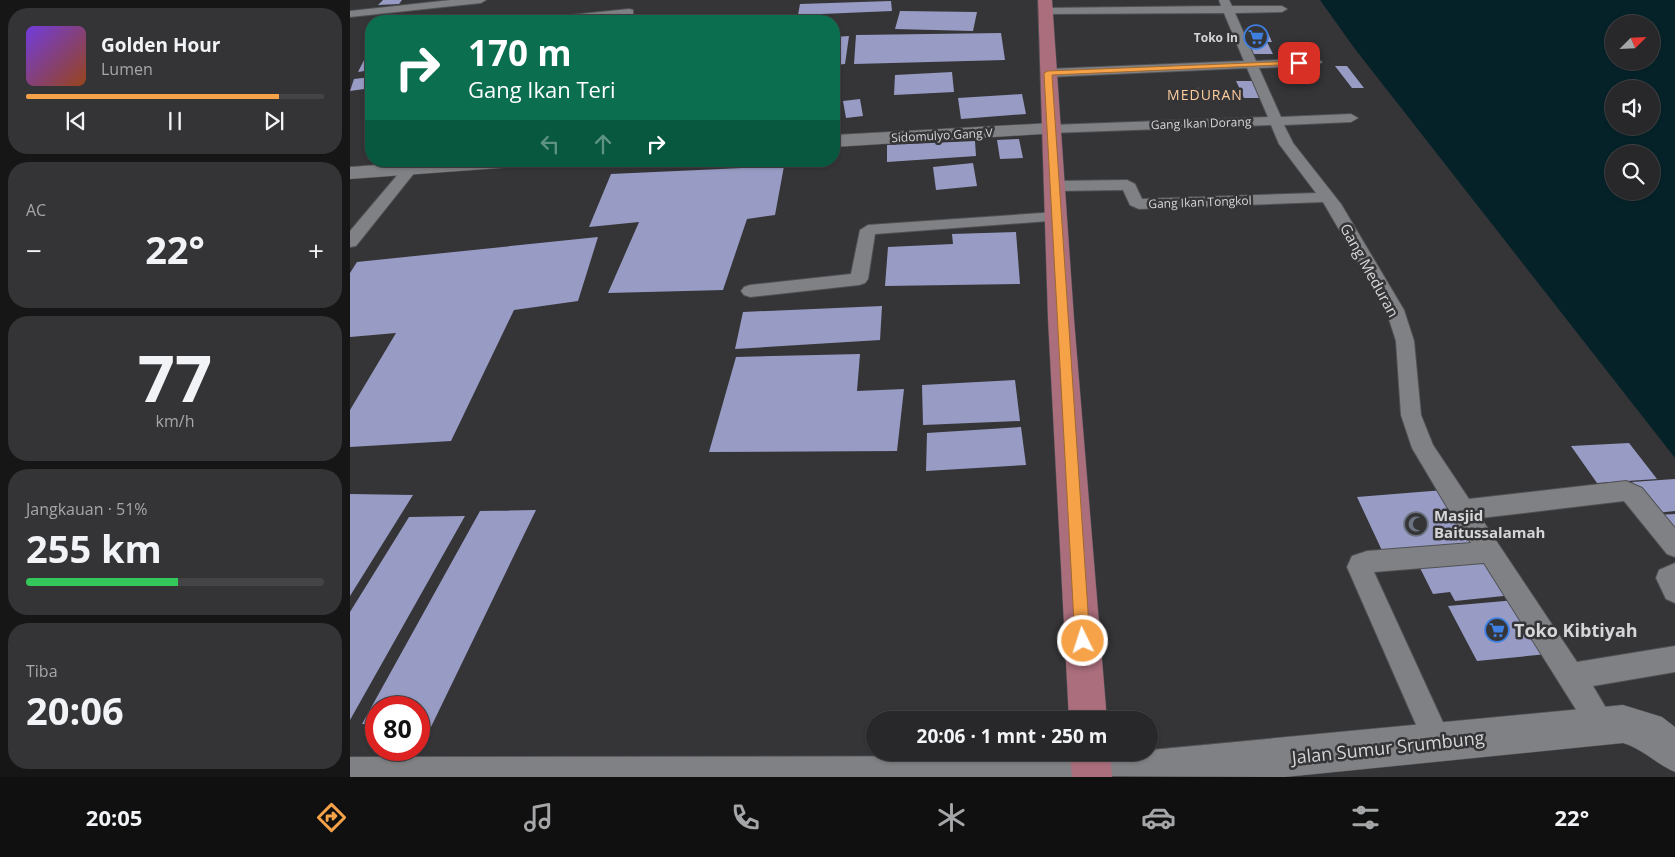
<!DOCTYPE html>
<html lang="id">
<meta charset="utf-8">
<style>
body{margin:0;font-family:"Open Sans",sans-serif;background:#343436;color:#f1f3f6;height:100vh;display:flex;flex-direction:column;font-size:19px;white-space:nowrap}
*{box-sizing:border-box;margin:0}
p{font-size:16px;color:#a5a6a8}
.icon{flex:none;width:28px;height:28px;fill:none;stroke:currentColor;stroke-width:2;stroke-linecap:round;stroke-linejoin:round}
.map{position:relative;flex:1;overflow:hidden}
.drawer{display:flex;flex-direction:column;gap:8px;padding:8px;background:#161617;width:350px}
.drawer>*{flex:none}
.banner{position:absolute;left:15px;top:15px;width:475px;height:152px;border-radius:20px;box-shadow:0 1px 4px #0004,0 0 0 1px #444447;background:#0b6e4f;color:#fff;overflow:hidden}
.needle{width:32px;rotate:66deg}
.controls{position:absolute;left:1255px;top:15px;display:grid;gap:10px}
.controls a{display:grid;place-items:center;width:55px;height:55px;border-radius:50%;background:#28282a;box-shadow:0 1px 4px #0004,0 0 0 1px #444447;font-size:25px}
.speed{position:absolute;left:15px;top:696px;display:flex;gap:10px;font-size:25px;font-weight:700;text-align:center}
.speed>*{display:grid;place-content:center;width:65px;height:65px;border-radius:50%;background:#28282a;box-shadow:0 1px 4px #0004,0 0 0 1px #444447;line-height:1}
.speed .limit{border:8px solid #d22;background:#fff;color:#111}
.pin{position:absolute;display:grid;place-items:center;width:42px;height:42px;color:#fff;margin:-21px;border-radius:10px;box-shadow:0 2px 8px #0006}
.me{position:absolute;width:55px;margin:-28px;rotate:356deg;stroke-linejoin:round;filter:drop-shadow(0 0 4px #0008)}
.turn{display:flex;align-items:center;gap:18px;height:105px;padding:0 20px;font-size:22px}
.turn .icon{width:65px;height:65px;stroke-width:2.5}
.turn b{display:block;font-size:35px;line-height:42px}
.lanes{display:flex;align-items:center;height:48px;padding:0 20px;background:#0003;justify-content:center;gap:25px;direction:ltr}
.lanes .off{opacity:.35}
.big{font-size:38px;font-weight:700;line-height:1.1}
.drawer .tile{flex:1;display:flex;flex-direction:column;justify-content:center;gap:8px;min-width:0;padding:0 18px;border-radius:20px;background:#343436}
.drawer .dial{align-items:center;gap:0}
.dial b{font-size:65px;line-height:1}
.song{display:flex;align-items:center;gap:15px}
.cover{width:60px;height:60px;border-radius:8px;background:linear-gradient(135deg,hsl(260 70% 55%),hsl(20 70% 35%))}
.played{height:5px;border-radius:2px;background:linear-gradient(90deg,#f6a248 85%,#444447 85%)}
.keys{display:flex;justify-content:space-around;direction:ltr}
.heat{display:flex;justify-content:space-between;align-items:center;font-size:28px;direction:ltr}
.charge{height:8px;border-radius:4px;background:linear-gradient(90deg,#34c759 51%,#444447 0)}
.trip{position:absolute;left:516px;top:711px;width:292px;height:50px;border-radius:25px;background:#28282a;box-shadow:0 1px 4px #0004,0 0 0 1px #444447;font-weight:700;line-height:50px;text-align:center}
.menu{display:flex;height:80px;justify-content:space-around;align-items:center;background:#101011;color:#a5a6a8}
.menu .icon{width:35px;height:35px}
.menu .current{color:#f6a248}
.menu b{font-size:22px;color:#f1f3f6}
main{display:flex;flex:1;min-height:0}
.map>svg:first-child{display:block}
.water{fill:#062229;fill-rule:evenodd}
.building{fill:#989cc5}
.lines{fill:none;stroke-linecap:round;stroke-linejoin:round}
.service-casing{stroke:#505154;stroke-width:2}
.minor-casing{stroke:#505154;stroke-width:1}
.secondary-casing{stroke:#505154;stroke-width:1}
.trunk-casing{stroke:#505154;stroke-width:1}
.path{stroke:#7d7d7f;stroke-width:2;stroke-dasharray:0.5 2.5;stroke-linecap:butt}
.service{fill:#808184;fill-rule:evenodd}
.minor{fill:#808184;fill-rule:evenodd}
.secondary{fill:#808184;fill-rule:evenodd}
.trunk{fill:#ab6e7d;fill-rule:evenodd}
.route{fill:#f6a248;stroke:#a0692f}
.labels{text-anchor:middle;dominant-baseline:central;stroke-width:5;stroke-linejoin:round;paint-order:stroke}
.far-poi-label{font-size:12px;font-weight:bold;fill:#d6d6d8;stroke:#353538;text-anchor:end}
.far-street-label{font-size:12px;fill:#d6d6d8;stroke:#353538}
.far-neighbourhood-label{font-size:14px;letter-spacing:1px;fill:#fccc9f;stroke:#353538}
.street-label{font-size:15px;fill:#d6d6d8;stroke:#353538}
.poi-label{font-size:15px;font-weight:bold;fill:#d6d6d8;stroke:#353538;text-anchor:start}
.near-poi-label{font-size:18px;font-weight:bold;fill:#d6d6d8;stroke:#353538;text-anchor:start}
.near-street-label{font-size:18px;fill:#d6d6d8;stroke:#353538}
</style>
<main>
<section class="drawer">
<div class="tile">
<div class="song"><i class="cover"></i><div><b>Golden Hour</b><p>Lumen</p></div></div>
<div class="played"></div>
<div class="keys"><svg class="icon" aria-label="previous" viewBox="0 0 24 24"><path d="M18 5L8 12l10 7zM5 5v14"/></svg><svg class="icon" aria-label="pause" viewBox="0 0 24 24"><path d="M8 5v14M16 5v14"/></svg><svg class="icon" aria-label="next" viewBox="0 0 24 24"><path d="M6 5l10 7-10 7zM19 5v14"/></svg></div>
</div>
<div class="tile"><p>AC</p>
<div class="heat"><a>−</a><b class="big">22°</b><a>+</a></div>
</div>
<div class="tile dial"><b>77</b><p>km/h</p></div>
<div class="tile"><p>Jangkauan · 51%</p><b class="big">255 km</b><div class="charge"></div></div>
<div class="tile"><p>Tiba</p><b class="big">20:06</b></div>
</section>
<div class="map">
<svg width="1325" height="777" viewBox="0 0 1325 777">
<rect width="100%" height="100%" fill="#353538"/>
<path class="water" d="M970,0H1325V458L1005,49ZM1264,24H1301V61H1264ZM1264,89H1301V126H1264ZM1264,154H1301V191H1264Z"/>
<path class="building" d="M33,0H52L49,4L28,5Z
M541,1L542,11L448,15L450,4Z
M550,11L627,12L623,31L545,29Z
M651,33L655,60L504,64L506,35Z
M891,33H918L922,42H917L923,54H902Z
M499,36L495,64L484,65V37Z
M14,60H21V70L8,72Z
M985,66H997L1014,88H1002Z
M602,72L604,92L544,95L545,75Z
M21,77V88L0,91L4,79Z
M886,81H906L914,98H894Z
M672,94L676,114L611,119L608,98Z
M510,99L513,116L496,118L493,101Z
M669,139L673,158L650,159L647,140Z
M625,141L626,156L537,162V145Z
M623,163L627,186L586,190L583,167Z
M434,166L425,215L397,219L373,290L258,293L289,222L239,227L261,174Z
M666,232L670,284L535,286L538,247L603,244L602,234Z
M248,237L228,301L164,310L101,441L0,447V410L46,333L0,337V273L7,262Z
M532,306L530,340L385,349L393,312Z
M510,354L507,391L554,389L547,451L359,452L386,357Z
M665,380L670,421L573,425L572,385Z
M671,427L676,465L576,471L577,433Z
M1279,443L1307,479L1247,483L1221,446Z
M1325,479V511L1306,513L1282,482Z
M1094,490L1128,551L1035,557L1007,497Z
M0,494L63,495L0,596Z
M186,510L80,729L69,728V708H26V725L12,724L130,511Z
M1325,514V538L1307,515Z
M115,516L0,720V612L59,517Z
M1138,553L1163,595L1105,601L1100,592L1083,594L1066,560Z
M1166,600L1198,654L1127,661L1098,606Z"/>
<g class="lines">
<g class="service-casing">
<path id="service" d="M101,0H136L131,3L0,17V11Z
M869,0H879L882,6H932L937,9L932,12L885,13L906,61L966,58L972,62L966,66L909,68L931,117L1001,114L1008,118L1001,122L934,125L943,143L991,204L1054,310L1064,341L1071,415L1083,445L1119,499L1276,481L1292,488L1325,528V557L1317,554L1274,501L1131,518L1227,662L1325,646V672L1243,686L1266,725L1262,735L1252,739L1242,735L1134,563L1024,572L1102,742L1098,752L1088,756L1078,752L997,567L1002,556L1017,551L1121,543L1103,517L1062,448L1051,415L1046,341L1036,310L973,202L789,209L780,205L773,190L704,191L696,186L704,181L777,180L785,184L792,199L966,193L929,144L921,125L701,133L694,129L701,125L918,117L897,68L698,77L692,73L698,69L894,61L874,13L695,14L690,11L695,8L871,6Z
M279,9L283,10V14L221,21H185L191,18Z
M60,165L67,169L65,172L6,246L0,247V231L55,166Z
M706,212L714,217L712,220L525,234L518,279L515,283L509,285L400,297L394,295L391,291L394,287L400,285L501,274L510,230L518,225Z
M1325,563V603L1316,599L1306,578L1309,570Z"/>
</g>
<g class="minor-casing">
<path id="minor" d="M701,123L708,125L710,129L708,133L484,147V135Z
M78,161H175L172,165L165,167L0,179V167Z
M1273,705L1312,717L1325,727V772C1306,764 1293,749 1273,743L935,777L722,776L728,762L742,756L800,752V750Z"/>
</g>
<g class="secondary-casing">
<path id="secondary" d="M742,756L756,762L762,777H0V757Z"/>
</g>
<g class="trunk-casing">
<path id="trunk" d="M688,0H702L724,319L757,720H719L698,319Z
M720,752H760L762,777H722Z"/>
</g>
<path class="path" d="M848,88L855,99"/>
<use href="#service" class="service"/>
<use href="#minor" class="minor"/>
<use href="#secondary" class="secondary"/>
<use href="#trunk" class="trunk"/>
</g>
<path class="route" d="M949,61L952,64L702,75L740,641L738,646L733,648L728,646L725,641L694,73L698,71Z"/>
<defs>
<g id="supermarket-ring" transform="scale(1.25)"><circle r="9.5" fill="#353538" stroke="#3f7fe0" stroke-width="1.5"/><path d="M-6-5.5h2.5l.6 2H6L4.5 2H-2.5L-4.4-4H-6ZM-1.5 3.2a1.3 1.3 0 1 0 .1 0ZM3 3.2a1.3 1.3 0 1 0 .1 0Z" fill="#3f7fe0"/></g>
<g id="mosque-ring" transform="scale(1.25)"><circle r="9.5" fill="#353538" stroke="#6b7280" stroke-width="1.5"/><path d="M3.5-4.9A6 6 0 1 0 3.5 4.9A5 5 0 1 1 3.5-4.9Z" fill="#6b7280"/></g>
</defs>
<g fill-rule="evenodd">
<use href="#supermarket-ring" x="906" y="37"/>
<use href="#mosque-ring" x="1066" y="524"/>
<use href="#supermarket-ring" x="1147" y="630"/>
</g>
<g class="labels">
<g class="far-poi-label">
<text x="888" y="37">Toko In</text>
</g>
<g class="far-street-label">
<text transform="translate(851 123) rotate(-2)">Gang Ikan Dorang</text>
<text transform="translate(592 135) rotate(-3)">Sidomulyo Gang V</text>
<text transform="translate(850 202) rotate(-2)">Gang Ikan Tongkol</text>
</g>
<g class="far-neighbourhood-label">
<text x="855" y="94">MEDURAN</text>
</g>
<g class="street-label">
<text transform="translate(1020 270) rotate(61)">Gang Meduran</text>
</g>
<g class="poi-label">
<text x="1084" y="515">Masjid<tspan x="1084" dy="17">Baitussalamah</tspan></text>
</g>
<g class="near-poi-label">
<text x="1164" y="630">Toko Kibtiyah</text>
</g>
<g class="near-street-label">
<text transform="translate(1038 747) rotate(-6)">Jalan Sumur Srumbung</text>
</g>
</g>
</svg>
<div class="controls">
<a><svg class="needle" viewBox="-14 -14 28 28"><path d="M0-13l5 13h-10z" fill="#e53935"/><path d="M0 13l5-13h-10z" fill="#a5a6a8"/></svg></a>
<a><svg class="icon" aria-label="sound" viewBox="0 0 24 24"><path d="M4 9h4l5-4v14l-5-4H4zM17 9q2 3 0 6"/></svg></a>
<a><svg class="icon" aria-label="search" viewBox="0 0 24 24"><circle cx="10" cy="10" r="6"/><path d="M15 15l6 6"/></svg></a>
</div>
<div class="speed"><div class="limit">80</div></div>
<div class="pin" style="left:949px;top:63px;background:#d93025"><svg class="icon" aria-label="arrive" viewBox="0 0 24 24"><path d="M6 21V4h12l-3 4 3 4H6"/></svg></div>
<svg class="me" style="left:733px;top:641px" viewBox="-20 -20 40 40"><circle r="17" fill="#f6a248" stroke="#fff" stroke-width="3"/><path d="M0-11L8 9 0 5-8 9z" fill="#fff"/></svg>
<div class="trip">20:06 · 1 mnt · 250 m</div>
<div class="banner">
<div class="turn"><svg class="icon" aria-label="right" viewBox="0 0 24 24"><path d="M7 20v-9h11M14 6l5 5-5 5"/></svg><div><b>170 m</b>Gang Ikan Teri</div></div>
<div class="lanes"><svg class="icon off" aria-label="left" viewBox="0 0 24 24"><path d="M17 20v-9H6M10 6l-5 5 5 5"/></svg><svg class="icon off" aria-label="ahead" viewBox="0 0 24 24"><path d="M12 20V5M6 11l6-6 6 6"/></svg><svg class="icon" aria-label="right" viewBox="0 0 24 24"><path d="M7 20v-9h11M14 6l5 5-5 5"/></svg></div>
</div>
</div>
</main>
<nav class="menu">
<b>20:05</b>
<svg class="icon current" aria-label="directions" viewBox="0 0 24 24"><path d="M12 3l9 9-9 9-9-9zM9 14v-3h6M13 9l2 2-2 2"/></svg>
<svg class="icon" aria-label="music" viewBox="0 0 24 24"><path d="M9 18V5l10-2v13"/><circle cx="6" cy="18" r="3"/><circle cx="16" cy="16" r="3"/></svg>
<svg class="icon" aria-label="phone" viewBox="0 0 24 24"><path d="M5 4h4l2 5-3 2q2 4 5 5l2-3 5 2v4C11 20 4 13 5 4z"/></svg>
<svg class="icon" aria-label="climate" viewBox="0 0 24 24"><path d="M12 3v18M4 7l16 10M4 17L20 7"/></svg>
<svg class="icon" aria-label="car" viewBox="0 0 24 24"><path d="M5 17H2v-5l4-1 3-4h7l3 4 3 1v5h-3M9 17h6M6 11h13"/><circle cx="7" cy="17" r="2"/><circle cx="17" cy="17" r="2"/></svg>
<svg class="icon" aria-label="filters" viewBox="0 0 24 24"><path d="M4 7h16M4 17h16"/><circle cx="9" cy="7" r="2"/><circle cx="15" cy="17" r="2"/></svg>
<b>22°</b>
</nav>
